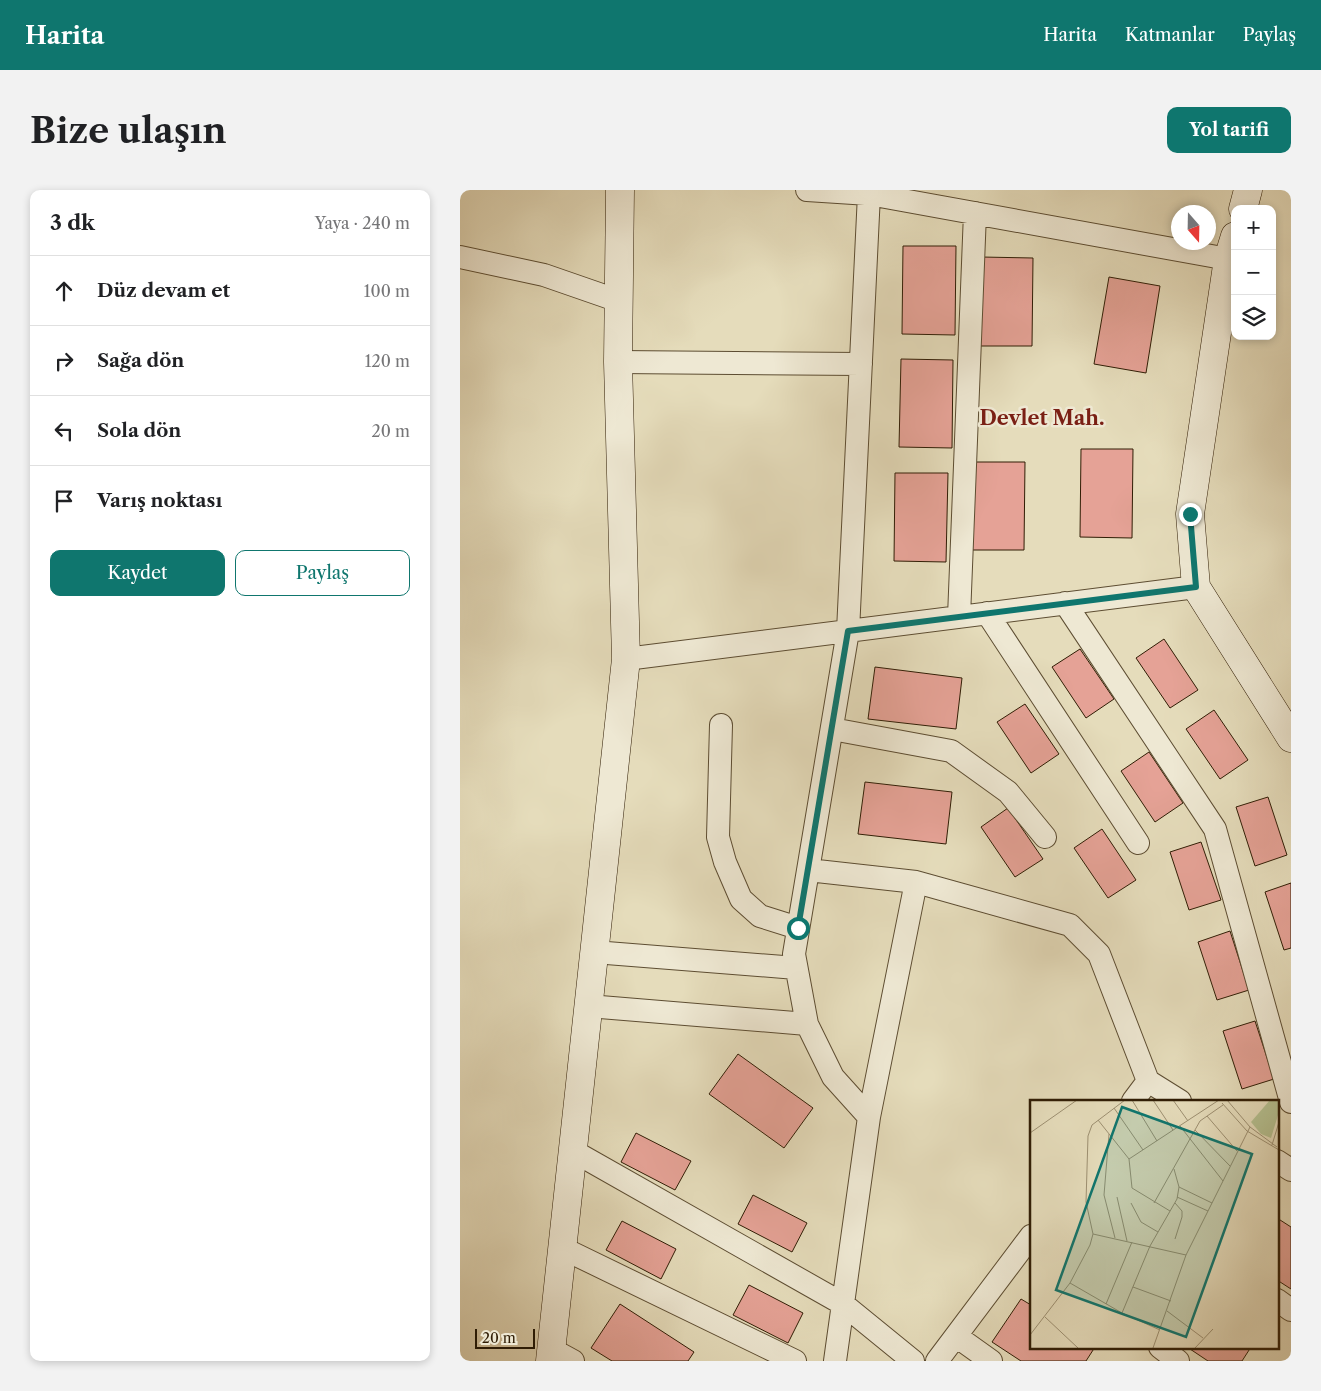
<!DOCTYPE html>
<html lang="tr">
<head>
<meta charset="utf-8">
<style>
	:root { --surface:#fff; --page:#f2f2f2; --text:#202124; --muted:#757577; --line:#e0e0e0; --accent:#0f766e }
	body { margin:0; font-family:"Libre Caslon Text",serif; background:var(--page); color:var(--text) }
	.controls { position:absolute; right:15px; top:15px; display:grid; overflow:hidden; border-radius:10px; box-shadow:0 2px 8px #0003 }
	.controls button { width:45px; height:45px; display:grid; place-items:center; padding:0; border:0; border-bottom:1px solid var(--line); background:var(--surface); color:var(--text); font:25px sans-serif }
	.compass { position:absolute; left:711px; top:15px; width:45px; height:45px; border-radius:50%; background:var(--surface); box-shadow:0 2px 8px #0003; rotate:160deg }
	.scale { position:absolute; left:15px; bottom:12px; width:60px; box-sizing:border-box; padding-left:5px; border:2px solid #301d05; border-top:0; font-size:14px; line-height:18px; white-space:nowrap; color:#301d05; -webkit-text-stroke:4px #eee8d3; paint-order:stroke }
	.stop { position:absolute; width:15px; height:15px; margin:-11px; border:4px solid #0f766e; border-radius:50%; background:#fff }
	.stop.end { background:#0f766e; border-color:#fff; box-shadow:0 1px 5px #0008 }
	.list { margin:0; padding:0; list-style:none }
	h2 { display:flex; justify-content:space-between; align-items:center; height:65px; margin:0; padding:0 20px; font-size:21px }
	h2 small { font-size:16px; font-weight:400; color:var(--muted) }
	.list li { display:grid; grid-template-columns:32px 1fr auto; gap:15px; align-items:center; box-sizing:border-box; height:70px; padding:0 20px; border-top:1px solid var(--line) }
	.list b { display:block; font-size:19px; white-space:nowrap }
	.list em { font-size:16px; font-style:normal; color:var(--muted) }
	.actions { display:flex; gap:10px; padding:15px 20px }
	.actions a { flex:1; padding:11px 0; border:1px solid var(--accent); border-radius:10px; text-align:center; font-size:18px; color:var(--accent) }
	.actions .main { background:var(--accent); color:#fff }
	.icon { flex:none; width:28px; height:28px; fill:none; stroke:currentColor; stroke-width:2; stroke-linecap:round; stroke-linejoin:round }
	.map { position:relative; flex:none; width:831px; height:1171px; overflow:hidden; border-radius:10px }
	header { display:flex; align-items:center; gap:30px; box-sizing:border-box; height:70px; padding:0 25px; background:var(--accent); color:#fff }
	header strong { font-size:24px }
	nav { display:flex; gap:28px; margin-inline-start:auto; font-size:18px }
	.intro { display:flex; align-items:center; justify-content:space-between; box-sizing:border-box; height:120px; padding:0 30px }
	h1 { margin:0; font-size:35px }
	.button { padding:12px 22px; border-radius:10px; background:var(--accent); color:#fff; font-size:18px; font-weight:700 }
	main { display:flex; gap:30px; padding:0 30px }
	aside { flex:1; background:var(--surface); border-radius:10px; box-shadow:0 2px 8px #0003 }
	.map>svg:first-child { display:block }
	.building { fill:#e5a296; stroke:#301d05 }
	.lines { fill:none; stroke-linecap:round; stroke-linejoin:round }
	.street-casing { stroke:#5d4d32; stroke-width:24 }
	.secondary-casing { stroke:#301d05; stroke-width:29 }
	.street { stroke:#eee8d3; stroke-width:22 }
	.secondary { stroke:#eee8d3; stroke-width:28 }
	.route { stroke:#0f766e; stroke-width:6 }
	.labels { text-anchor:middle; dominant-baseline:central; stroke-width:5; stroke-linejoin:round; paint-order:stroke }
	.district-label { font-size:20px; font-weight:bold; fill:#7a1f14; stroke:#eee8d3 }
	.inset-road { fill:none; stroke:#9d9072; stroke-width:1 }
	.view { fill:#0f766e; fill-opacity:0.15; stroke:#0f766e; stroke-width:2.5 }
	.inset-edge { fill:none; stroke:#301d05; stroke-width:2.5 }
</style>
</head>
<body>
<header>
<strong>Harita</strong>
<nav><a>Harita</a><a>Katmanlar</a><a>Paylaş</a></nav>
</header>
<div class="intro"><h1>Bize ulaşın</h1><a class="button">Yol tarifi</a></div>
<main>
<aside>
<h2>3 dk<small>Yaya · 240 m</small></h2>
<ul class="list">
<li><svg class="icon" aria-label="ahead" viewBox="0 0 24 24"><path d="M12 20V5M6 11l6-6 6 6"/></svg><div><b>Düz devam et</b></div><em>100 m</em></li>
<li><svg class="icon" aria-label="right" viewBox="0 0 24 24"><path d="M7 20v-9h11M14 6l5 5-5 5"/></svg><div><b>Sağa dön</b></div><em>120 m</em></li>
<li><svg class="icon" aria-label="left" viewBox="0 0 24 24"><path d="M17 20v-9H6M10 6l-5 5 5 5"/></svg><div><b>Sola dön</b></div><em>20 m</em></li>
<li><svg class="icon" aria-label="arrive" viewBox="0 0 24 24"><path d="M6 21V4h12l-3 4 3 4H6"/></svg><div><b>Varış noktası</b></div></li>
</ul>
<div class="actions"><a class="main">Kaydet</a><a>Paylaş</a></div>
</aside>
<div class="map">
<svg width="831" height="1171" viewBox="0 0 831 1171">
	<rect width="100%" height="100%" fill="#e5dcbb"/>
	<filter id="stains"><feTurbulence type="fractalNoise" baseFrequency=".004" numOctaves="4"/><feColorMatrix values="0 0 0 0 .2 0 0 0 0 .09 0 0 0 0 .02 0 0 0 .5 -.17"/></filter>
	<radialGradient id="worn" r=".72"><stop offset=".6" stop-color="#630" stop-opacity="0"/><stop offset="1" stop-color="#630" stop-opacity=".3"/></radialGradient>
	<path class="building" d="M 443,56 L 496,56 L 495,145 L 442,144 Z
		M 521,67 L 573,68 L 572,156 L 520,156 Z
		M 649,87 L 700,96 L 686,183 L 634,174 Z
		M 441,169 L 493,170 L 492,258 L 439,257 Z
		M 621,259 L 673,259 L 672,348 L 620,347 Z
		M 512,272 L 565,272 L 564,360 L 511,360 Z
		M 435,283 L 488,283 L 486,372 L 434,371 Z
		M 704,449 L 738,500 L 710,518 L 676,468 Z
		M 620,459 L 654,509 L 626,528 L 592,477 Z
		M 415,477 L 502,488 L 496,539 L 408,529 Z
		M 565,514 L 599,564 L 571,583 L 537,532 Z
		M 754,520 L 788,570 L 760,589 L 726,539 Z
		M 689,562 L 723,613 L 695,632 L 661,581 Z
		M 405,592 L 492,602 L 486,654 L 398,644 Z
		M 808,607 L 827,665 L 795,676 L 776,617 Z
		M 548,618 L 583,669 L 555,687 L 521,637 Z
		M 642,639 L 676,690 L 648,708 L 614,658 Z
		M 741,652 L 761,710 L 729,720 L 710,662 Z
		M 831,693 L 831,758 L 824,760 L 805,702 Z
		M 770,741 L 789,800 L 757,810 L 738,752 Z
		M 795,831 L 814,889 L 782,899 L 763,841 Z
		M 278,864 L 353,918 L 324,958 L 249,904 Z
		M 176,943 L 231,971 L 215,1000 L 161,972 Z
		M 293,1005 L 347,1033 L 332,1062 L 278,1034 Z
		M 817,1028 L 831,1037 L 831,1099 L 817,1090 Z
		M 162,1031 L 216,1059 L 201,1089 L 146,1060 Z
		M 289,1095 L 343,1123 L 328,1153 L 273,1125 Z
		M 561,1109 L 571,1115 L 571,1157 L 635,1157 L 626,1171 L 561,1171 L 532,1152 Z
		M 160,1114 L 234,1162 L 228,1171 L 152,1171 L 131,1158 Z
		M 727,1157 L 791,1157 L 782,1171 L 748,1171 Z"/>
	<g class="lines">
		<defs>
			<path id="street" d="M 347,0 L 409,4 L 768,69
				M 0,67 L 84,85 L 159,111
				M 158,172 L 401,174
				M 605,413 L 755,639 L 831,912
				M 527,423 L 678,653
				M 499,427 L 515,23
				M 166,469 L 736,397
				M 261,535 L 258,647 L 265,672 L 281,709 L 300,726 L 338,738
				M 372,539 L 491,561 L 548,602 L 585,647
				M 348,680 L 456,692 L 610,735 L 639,764 L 688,891 L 720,911
				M 134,762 L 336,778
				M 128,816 L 347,834
				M 673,911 L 688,891
				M 409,927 L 373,887 L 347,834 L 334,764 L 388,441 L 409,4
				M 113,961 L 383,1114 L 453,1171
				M 817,971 L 831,980
				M 102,1058 L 335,1171
				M 817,1110 L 831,1120
				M 496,1146 L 531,1171
				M 700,1157 L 718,1171
				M 91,1159 L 113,1171
				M 375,1171 L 409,927 L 456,692
				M 477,1171 L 571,1046"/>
			<path id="secondary" d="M 783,19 L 788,0
				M 775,46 L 768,69 L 730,324 L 736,397 L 831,548
				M 90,1171 L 166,469 L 158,172 L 160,0"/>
		</defs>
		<use href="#street" class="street-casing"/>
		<use href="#secondary" class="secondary-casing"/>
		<use href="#street" class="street"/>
		<use href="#secondary" class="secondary"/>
	</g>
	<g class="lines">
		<path class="route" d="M 338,738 L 388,441 L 736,397 L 730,324"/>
	</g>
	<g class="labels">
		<g class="district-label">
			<text x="582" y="228">Devlet Mah.</text>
		</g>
	</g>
	<g transform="translate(570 910)">
		<rect width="249" height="249" fill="#e5dcbb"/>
		<path d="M 240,0 L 249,0 L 249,12 L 241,38 L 231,34 L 221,22 Z" fill="#b5c090"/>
		<path class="inset-road" d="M 102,0 L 127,41M 123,0 L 143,30M 143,0 L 158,21M 197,0 L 220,27 L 247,47M 192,3 L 217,31 L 249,50M 84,8 L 113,50M 177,16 L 207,51M 68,20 L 99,59 L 102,88 L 140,111M 150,26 L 193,81M 165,30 L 200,66M 0,33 L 47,0M 79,34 L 74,95 L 85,138M 242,45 L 249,22M 99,59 L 189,0M 149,87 L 182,103M 87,97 L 97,141M 147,97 L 178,111M 101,103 L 111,122 L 128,132M 124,103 L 170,21 L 193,5M 145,103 L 152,111 L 152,117 L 145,139M 63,134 L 156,155M 40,183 L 92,213 L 130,230M 103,187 L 141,201M 76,204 L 102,142M 137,211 L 173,238M 92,213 L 120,146 L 147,99 L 149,87 L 144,69M 15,217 L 48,248M 0,235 L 40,183 L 60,145 L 63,134 L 56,102 L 58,36 L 62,25 L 95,0M 123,248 L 156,155 L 220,27M 165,248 L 183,229"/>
		<path class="view" d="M 92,7 L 222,54 L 156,237 L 26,190 Z"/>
		<rect width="249" height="249" class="inset-edge"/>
	</g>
	<rect width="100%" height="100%" filter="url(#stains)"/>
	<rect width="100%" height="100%" fill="url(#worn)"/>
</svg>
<div class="controls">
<button>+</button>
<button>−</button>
<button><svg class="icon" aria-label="layers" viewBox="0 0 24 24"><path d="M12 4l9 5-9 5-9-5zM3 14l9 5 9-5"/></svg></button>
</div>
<svg class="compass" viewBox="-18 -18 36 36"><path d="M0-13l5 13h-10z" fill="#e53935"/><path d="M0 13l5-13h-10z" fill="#757577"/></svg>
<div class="scale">20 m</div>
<div class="stop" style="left:338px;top:738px"></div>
<div class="stop end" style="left:730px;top:324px"></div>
</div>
</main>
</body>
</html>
